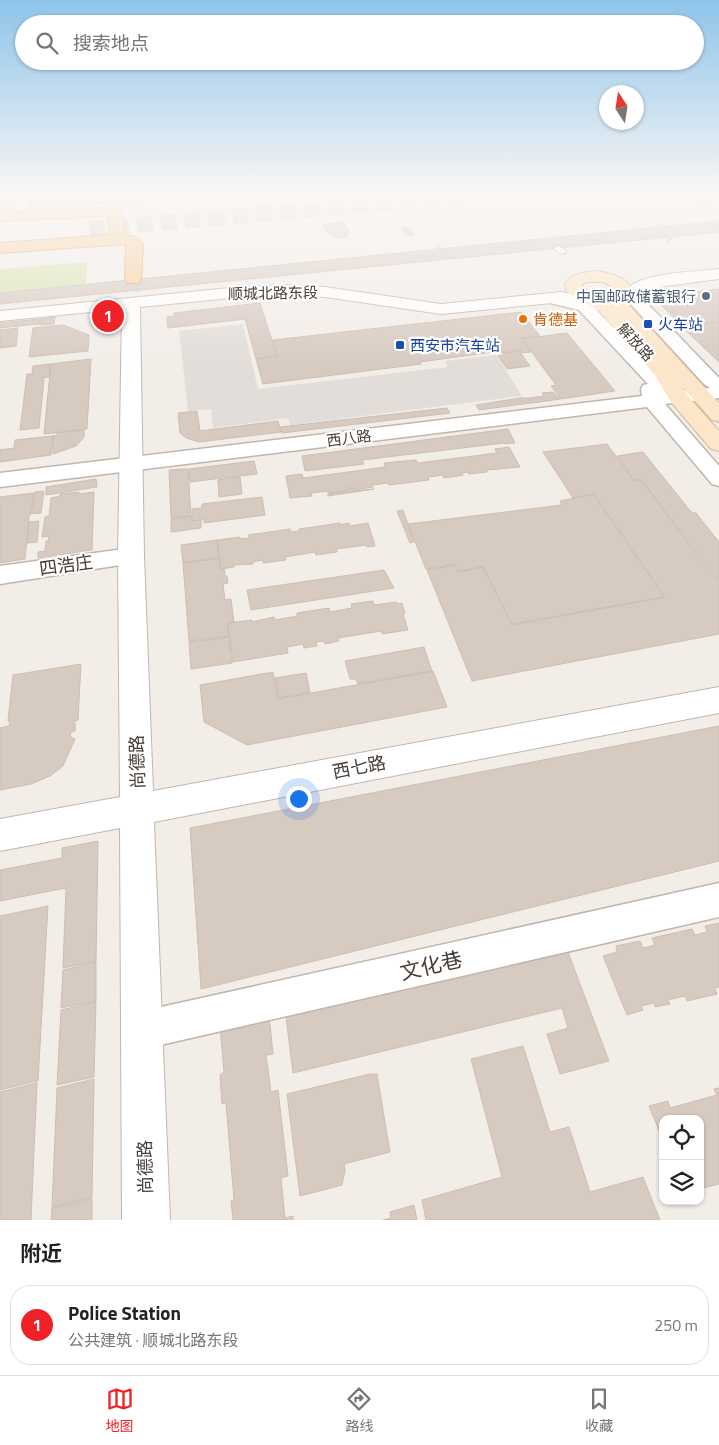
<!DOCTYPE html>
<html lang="zh">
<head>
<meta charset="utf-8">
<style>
	:root { --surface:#fff; --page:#f2f2f2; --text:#222; --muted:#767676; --line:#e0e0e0; --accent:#ef2228 }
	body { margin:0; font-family:"Titillium Web","Noto Sans SC",sans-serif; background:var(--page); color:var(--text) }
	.controls { position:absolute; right:15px; bottom:15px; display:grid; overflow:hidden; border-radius:10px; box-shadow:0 1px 4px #0004 }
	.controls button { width:45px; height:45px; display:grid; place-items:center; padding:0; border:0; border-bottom:1px solid var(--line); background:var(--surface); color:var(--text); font:25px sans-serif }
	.compass { position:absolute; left:599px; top:85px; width:45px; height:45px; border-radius:50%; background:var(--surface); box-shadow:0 1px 4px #0004; rotate:348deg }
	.you { position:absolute; left:298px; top:798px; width:18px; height:18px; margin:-12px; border:4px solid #fff; border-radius:50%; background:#1a73e8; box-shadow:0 0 0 8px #1a73e833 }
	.badge { display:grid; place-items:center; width:32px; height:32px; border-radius:50%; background:var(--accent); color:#fff; font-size:16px; font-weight:700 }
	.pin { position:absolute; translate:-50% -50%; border:2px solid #fff; box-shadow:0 1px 5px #0006 }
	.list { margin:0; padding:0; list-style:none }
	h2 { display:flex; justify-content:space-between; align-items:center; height:65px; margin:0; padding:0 20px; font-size:21px }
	h2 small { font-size:16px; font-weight:400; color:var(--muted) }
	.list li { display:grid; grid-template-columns:32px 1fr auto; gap:15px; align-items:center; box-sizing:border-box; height:80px; margin:0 10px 10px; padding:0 10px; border:1px solid var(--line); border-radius:20px }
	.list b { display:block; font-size:19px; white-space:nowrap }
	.list p { margin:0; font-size:16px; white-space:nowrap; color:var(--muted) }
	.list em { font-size:16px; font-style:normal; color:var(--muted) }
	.icon { flex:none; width:28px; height:28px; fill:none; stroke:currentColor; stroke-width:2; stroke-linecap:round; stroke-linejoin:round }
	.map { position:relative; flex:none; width:719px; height:1220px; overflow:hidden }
	.search { position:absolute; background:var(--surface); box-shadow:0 1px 4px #0004; left:15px; right:15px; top:15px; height:55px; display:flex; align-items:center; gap:12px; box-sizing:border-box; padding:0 18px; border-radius:28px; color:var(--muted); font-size:19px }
	.sheet { height:155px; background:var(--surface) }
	nav { display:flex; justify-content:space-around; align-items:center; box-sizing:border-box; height:70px; border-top:1px solid var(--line); background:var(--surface); font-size:14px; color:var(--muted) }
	nav a { display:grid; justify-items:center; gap:2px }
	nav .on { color:var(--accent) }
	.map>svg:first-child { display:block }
	.industrial { fill:#e2ddd9 }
	.green { fill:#d7e5b2 }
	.building { fill:#d7cac1; stroke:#cebeb1 }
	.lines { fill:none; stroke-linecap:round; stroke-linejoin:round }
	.pedestrian-tunnel { stroke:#d0cac5; stroke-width:11; stroke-dasharray:11 5.5; stroke-linecap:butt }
	.primary-tunnel { stroke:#d0cac5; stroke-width:16; stroke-dasharray:16 8; stroke-linecap:butt }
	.pedestrian-casing { stroke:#c1b6ae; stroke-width:2 }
	.minor-casing { stroke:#c1b6ae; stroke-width:3 }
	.tertiary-casing { stroke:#c1b6ae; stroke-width:2 }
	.secondary-casing { stroke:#d4bb9c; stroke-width:2 }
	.primary-casing { stroke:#dea76b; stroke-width:2 }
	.pedestrian { fill:#fff; fill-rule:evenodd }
	.minor { fill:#fff; fill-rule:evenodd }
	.tertiary { fill:#fff; fill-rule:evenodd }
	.secondary { fill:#fce6c9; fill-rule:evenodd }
	.primary { fill:#f9cd9a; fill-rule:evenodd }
	.service-dot { fill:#5c6f8a; stroke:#fff; stroke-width:2 }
	.food-dot { fill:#e8710a; stroke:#fff; stroke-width:2 }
	.transit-dot { fill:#1a4fb4; stroke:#fff; stroke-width:2 }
	.labels { text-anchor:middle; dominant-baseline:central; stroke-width:4.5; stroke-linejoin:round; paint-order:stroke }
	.far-street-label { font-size:15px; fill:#463d37; stroke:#fff }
	.far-service-label { font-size:15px; fill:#4e5e75; stroke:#fff; text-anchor:end }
	.far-food-label { font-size:15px; fill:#c56008; stroke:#fff; text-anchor:start }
	.far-transit-label { font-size:15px; fill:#164399; stroke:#fff; text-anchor:start }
	.street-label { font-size:18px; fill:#463d37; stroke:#fff }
	.near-street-label { font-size:21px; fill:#463d37; stroke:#fff }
</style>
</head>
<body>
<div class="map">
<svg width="719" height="1220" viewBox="0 0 719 1220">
	<rect width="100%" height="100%" fill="#f3ede8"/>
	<path class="industrial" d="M 243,324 L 258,389 L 448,367 L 445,361 L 496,355 L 522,396 L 290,425 L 288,418 L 213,428 L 211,409 L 188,411 L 179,331 Z"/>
	<path class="green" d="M 87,262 L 86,284 L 0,293 L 0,269 Z"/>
	<path class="building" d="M 0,196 L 18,196 L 17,202 L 0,203 Z
		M 69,196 L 116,196 L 116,202 L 29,210 L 30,200 Z
		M 116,196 L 184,196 L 184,199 L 117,204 Z
		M 687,196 L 708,196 L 713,202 L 701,203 Z
		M 15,207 L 13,211 L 0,212 L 0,208 Z
		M 719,221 L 719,232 L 0,304 L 0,293 Z
		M 343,222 L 349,232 L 346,233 L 347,237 L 334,238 L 332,234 L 328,234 L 323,224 Z
		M 409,227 L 415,235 L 407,236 L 401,228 Z
		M 719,289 L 719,322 L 682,326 L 659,303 L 659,299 L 664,296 Z
		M 260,303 L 277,356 L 256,359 L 245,319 L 168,328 L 167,317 L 174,316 L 174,313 Z
		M 521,312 L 540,336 L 522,338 L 531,352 L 521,353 L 520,350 L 502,353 L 500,351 L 420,362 L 421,364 L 263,384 L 256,359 L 278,356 L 273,340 Z
		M 55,317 L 54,324 L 40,325 L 41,319 Z
		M 40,319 L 39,324 L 0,328 L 0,323 Z
		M 719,322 L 719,362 L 682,327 Z
		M 63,325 L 89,335 L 88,351 L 29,357 L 33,328 Z
		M 18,328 L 16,346 L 0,348 L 0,330 Z
		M 567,333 L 615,391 L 561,399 L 551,386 L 556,385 L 522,339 Z
		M 519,351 L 530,366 L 507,369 L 498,356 L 504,355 L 503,353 Z
		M 91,359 L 87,429 L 44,434 L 51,364 Z
		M 50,364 L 49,377 L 41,378 L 44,379 L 39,428 L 20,430 L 27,374 L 32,374 L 33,366 Z
		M 553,392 L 560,399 L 532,403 L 529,398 L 544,396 L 542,393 Z
		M 520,398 L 528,398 L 531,403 L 479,410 L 476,405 Z
		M 447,408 L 450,413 L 282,433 L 280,427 Z
		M 197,411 L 200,431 L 278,421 L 281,432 L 199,442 L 186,438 L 180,433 L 178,413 Z
		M 508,429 L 515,443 L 505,444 L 504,443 L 362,460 L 364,464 L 305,471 L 302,456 Z
		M 84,430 L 84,437 L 76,446 L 53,454 L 53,436 L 57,435 L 57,433 Z
		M 53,436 L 51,455 L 0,462 L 0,450 L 14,448 L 15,440 Z
		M 607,444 L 634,481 L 641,480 L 719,584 L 719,634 L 472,681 L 427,570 L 455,565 L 458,572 L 483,567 L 512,625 L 665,597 L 594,494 L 573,498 L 543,452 Z
		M 509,447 L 520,467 L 487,470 L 487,472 L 469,474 L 468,472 L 462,473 L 463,475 L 444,478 L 443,475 L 428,477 L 429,480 L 389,485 L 388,483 L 372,485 L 373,487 L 354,490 L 353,488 L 346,488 L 347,491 L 328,493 L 327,491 L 311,493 L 312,496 L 290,498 L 286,476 L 302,474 L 303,478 L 385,467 L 384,463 L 416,460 L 418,463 L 497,453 L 495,449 Z
		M 643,452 L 692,513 L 696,513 L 719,542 L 719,582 L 641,479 L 634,480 L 617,456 Z
		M 254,461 L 257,474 L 190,482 L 189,469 Z
		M 182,469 L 188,469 L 191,516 L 171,518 L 169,470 Z
		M 240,477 L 242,494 L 219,497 L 218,480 Z
		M 96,479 L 97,487 L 46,495 L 46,487 Z
		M 353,488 L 353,491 L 374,489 L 328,496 L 328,494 L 348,491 L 348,489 Z
		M 44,491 L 41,513 L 30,514 L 35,492 Z
		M 79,492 L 79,494 L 94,492 L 92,550 L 38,558 L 38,552 L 45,551 L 46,541 L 48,541 L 49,536 L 42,537 L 45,517 L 49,516 L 51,498 L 60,496 L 60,494 Z
		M 34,493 L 32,508 L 30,508 L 25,559 L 0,563 L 0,497 Z
		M 593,494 L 664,597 L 512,624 L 483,567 L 459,571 L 456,564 L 426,569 L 408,524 L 562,505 L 560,501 Z
		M 262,497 L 265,515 L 204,523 L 204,519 L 192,521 L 192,509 L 202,508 L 202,504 Z
		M 403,510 L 414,542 L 410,543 L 397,511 Z
		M 191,516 L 192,521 L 201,520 L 201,528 L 171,532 L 171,519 Z
		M 39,521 L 37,542 L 27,543 L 29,522 Z
		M 340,523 L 340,525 L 349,523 L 350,526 L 368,523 L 375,546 L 367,547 L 366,545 L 336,549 L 337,552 L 316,555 L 315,552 L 285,557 L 286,560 L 263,563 L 263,560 L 252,562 L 253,564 L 234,565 L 234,567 L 221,569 L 217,540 L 240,537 L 240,539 L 249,538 L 248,535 L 290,529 L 291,532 L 299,531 L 299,529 Z
		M 217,540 L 219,558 L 183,563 L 181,545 Z
		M 219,558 L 220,570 L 224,569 L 225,576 L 227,576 L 228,583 L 223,584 L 225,600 L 231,599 L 234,622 L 227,623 L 229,636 L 189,641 L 183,563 Z
		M 384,570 L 394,588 L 251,610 L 247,590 Z
		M 373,601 L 374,605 L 396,602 L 397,604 L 402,603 L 405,613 L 403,614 L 408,630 L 382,634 L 381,631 L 338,638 L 339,641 L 325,644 L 324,641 L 316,642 L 317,646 L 304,648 L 303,644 L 287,647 L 288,653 L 233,662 L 228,623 L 252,620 L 252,622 L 274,617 L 275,620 L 297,616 L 297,613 L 329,608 L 330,612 L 352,608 L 351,604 Z
		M 229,637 L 232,663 L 191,669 L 189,642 Z
		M 424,647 L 432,671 L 358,684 L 356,679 L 350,679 L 345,661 Z
		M 81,664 L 78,720 L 75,721 L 75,731 L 71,732 L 70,737 L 75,739 L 63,766 L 50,776 L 31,784 L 0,790 L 0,728 L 9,726 L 10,721 L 8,721 L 13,675 Z
		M 433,671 L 447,707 L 247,745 L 204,722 L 200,685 L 273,672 L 278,699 Z
		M 306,673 L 310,692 L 279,698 L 275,678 Z
		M 719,726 L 719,861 L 201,989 L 190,828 Z
		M 98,841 L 96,961 L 63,968 L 66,888 L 0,901 L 0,870 L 62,858 L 62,848 Z
		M 48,906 L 38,1081 L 0,1090 L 0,916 Z
		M 719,923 L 719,987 L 715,988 L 717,994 L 687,1001 L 685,996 L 668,1000 L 670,1004 L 655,1007 L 654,1003 L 641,1006 L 643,1010 L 627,1015 L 603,956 L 617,952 L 616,946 L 640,941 L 643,948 L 655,945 L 652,938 L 692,929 L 695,935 L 707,932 L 705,926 Z
		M 568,952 L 609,1061 L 560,1074 L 547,1034 L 568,1028 L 562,1008 L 293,1073 L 286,1017 Z
		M 96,962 L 96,1001 L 61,1008 L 63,970 Z
		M 96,1002 L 94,1077 L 57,1085 L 61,1010 Z
		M 269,1015 L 273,1054 L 266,1055 L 271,1092 L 278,1090 L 288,1176 L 281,1178 L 285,1218 L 293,1216 L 293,1220 L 233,1220 L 231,1201 L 234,1200 L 226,1103 L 222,1104 L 220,1075 L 224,1072 L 220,1026 Z
		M 523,1046 L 550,1132 L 569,1127 L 590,1192 L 643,1177 L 660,1220 L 426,1220 L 422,1200 L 502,1177 L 471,1059 Z
		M 370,1074 L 377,1074 L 390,1152 L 344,1164 L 345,1171 L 342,1185 L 300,1196 L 287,1094 Z
		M 94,1079 L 92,1197 L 52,1207 L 57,1088 Z
		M 37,1083 L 31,1220 L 0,1220 L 0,1092 Z
		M 719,1088 L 719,1184 L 700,1189 L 700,1119 L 663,1119 L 663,1140 L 649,1106 L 668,1101 L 670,1108 L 717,1095 L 714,1089 Z
		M 92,1198 L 92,1220 L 51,1220 L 52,1208 Z
		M 414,1205 L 417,1220 L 383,1220 L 391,1218 L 390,1212 Z"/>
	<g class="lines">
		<path class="pedestrian-tunnel" d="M 656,227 L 671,240
			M 549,238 L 559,249
			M 435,249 L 444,263"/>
		<path class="primary-tunnel" d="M 89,229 L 467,196
			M 132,291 L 133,279"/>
		<defs>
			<path id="pedestrian" d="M 559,246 L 566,251 L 565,253 L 561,254 L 554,249 Z"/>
			<path id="minor" d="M 552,294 L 591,304 L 653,370 L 681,391 L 710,388 L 704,384 L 627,300 L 629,297 L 641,297 L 719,378 L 719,398 L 665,404 L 719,466 L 719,486 L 712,484 L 647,407 L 0,487 L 0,473 L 642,396 L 641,389 L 643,385 L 648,384 L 579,310 L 546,302 L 544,299 L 546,296 Z
				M 131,548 L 139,550 L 143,556 L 139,562 L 0,584 L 0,566 Z
				M 719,883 L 719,917 L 143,1049 L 130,1043 L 124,1030 L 130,1017 L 143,1011 Z"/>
			<path id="tertiary" d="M 719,269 L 719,279 L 652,288 L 643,292 L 644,300 L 641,304 L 635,305 L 629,304 L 626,300 L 625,291 C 638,272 697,272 719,269 Z
				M 286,285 L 325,287 L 441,304 L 562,292 L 610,302 L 613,306 L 610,310 L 604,311 L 562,302 L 441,314 L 325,297 L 286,295 L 240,297 L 140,307 L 144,556 L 153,791 L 719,687 L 719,713 L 154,822 L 170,1220 L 122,1220 L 120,828 L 0,851 L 0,819 L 120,797 L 118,556 L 122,309 L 0,321 L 0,311 L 240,287 Z"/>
			<path id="secondary" d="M 593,271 C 607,272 623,275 631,287 L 627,303 L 719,403 L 719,422 L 712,420 L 682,387 L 687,395 L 719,431 L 719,451 L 711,449 L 671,402 L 655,375 L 598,310 L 568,293 C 557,277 582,273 593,271 ZM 588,282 L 603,282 L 614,288 L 610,302 L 582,287 L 582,284 Z"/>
			<path id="primary" d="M 115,207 L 120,208 L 122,211 L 125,235 L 135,237 L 143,244 L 141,279 L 139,283 L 127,283 L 125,279 L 126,244 L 0,253 L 0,243 L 110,235 L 108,216 L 0,221 L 0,213 Z"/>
		</defs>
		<use href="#pedestrian" class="pedestrian-casing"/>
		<use href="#minor" class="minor-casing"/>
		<use href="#tertiary" class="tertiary-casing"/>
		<use href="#secondary" class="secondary-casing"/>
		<use href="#primary" class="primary-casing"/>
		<use href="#pedestrian" class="pedestrian"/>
		<use href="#minor" class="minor"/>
		<use href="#tertiary" class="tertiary"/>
		<use href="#secondary" class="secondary"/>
		<use href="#primary" class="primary"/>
	</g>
	<linearGradient id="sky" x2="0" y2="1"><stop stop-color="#8ec4ea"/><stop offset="0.53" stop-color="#faf7f5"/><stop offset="1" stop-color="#faf7f5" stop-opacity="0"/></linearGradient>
	<rect width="719" height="367" fill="url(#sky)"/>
	<circle class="service-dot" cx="706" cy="296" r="5"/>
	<circle class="food-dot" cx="523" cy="319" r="5"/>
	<g class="transit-dot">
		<rect x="643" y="319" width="10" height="10" rx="2.5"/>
		<rect x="395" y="340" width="10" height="10" rx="2.5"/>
	</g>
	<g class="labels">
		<g class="far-street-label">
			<text transform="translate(273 293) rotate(-1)">顺城北路东段</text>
			<text transform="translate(636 342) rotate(48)">解放路</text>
			<text transform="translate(349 438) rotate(-7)">西八路</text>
		</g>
		<g class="far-service-label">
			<text x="696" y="296">中国邮政储蓄银行</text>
		</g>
		<g class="far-food-label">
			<text x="533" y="319">肯德基</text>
		</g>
		<g class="far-transit-label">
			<text x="658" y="324">火车站</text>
			<text x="410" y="345">西安市汽车站</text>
		</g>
		<g class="street-label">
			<text transform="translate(66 565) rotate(-8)">四浩庄</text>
			<text transform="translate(137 762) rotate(-92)">尚德路</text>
			<text transform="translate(359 767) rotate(-11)">西七路</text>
			<text transform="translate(145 1167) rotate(-91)">尚德路</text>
		</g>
		<g class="near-street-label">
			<text transform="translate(431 965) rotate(-13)">文化巷</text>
		</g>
	</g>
</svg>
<div class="controls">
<button><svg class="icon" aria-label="locate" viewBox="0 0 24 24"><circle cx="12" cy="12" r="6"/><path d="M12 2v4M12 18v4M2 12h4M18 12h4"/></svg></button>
<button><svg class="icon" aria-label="layers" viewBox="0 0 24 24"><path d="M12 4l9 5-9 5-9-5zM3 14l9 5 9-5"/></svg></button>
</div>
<svg class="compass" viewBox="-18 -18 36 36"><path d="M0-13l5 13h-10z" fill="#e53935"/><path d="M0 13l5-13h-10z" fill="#767676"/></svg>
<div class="you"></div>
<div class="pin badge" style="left:108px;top:316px">1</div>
<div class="search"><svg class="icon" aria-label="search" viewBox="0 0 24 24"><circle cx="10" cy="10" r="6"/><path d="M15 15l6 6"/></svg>搜索地点</div>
</div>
<section class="sheet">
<h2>附近<small></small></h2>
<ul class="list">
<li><span class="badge">1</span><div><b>Police Station</b><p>公共建筑 · 顺城北路东段</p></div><em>250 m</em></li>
</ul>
</section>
<nav>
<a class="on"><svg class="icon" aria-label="map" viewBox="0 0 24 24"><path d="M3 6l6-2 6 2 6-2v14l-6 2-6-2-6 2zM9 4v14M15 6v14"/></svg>地图</a>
<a><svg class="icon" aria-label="directions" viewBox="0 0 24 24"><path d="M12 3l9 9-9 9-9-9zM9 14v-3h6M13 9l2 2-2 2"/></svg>路线</a>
<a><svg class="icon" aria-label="saved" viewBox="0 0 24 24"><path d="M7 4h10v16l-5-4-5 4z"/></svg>收藏</a>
</nav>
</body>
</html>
